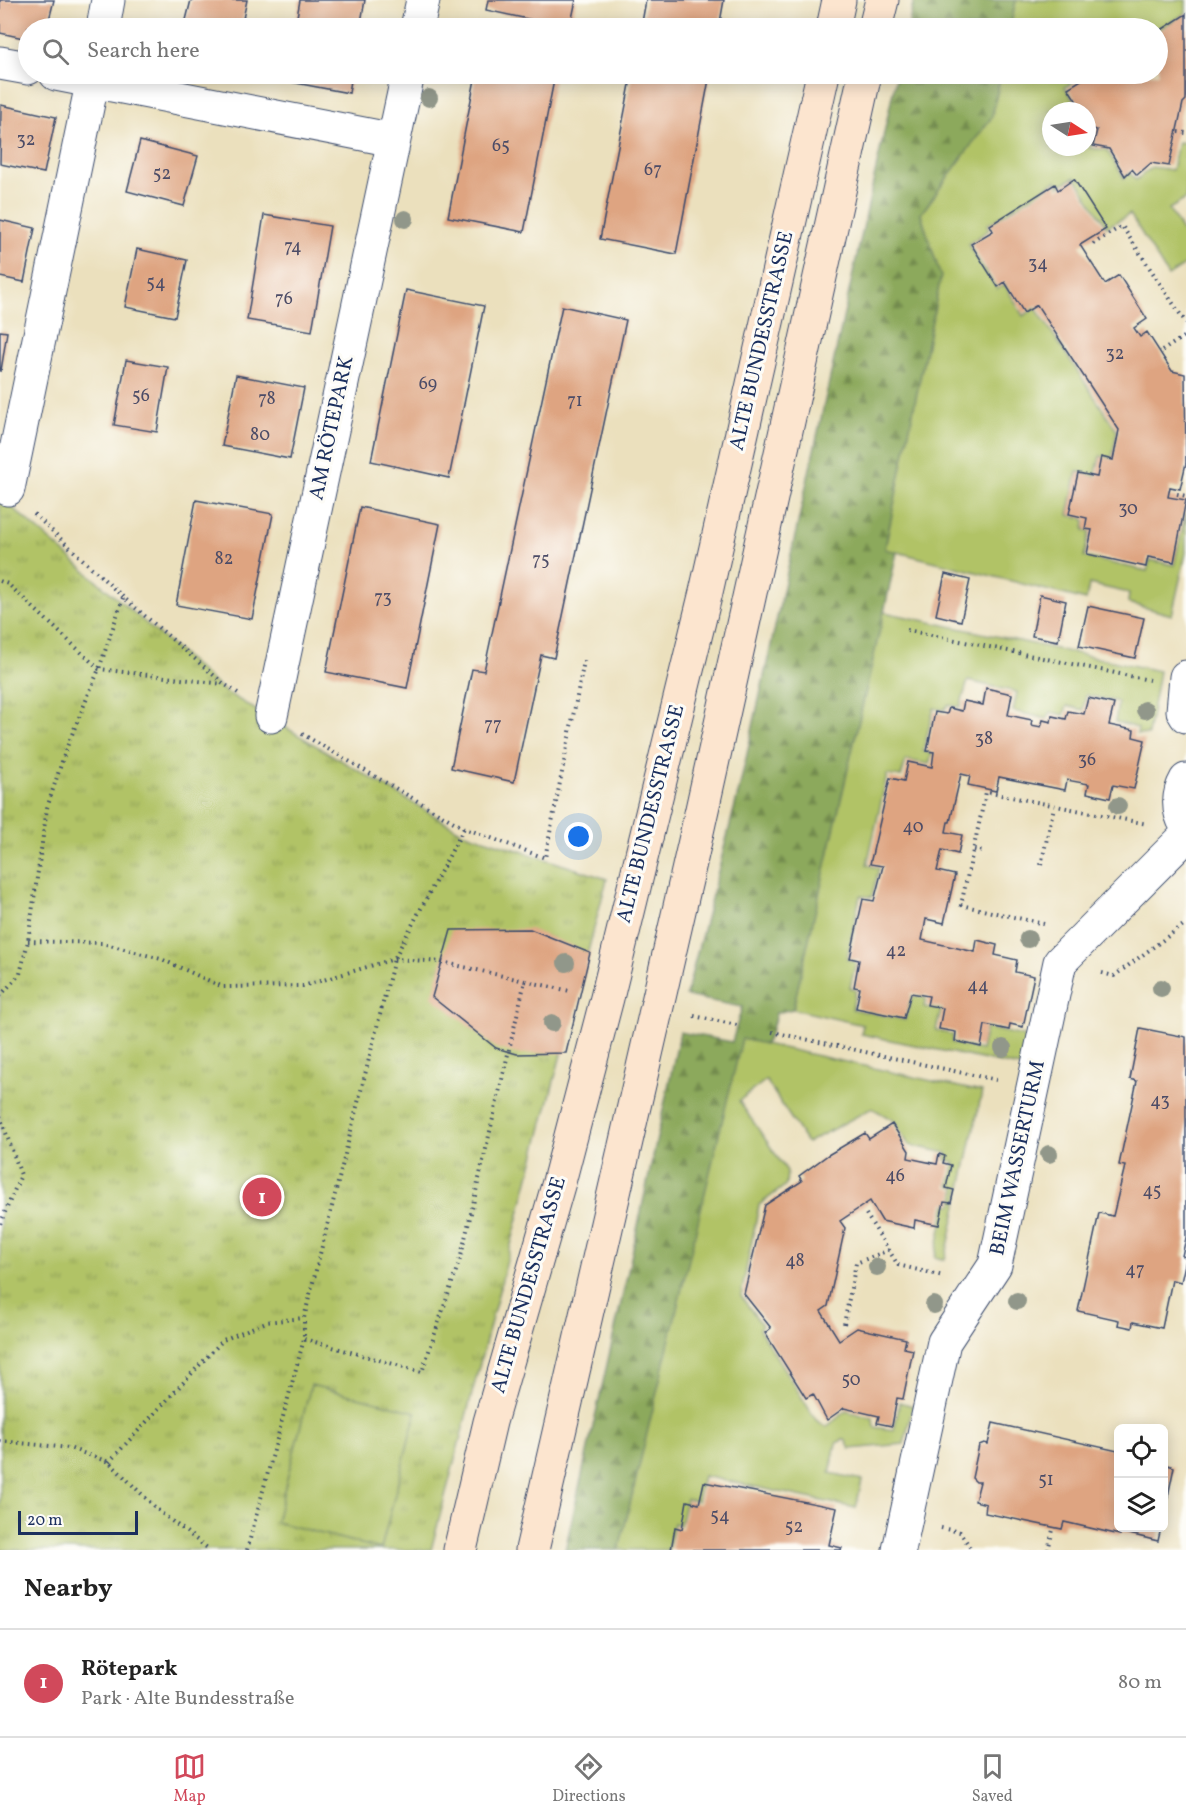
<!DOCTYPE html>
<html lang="en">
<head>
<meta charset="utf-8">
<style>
	:root { --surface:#fff; --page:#f6f6f6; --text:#222; --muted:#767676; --line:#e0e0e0; --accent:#d1495b }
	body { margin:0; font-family:Vollkorn,serif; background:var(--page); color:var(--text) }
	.controls { position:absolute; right:18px; bottom:18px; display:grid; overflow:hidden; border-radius:9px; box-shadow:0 3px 15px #0003 }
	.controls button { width:54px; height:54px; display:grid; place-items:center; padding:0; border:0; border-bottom:2px solid var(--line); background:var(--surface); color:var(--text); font:30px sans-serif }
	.compass { position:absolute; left:1042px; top:102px; width:54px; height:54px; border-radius:50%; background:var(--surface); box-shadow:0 3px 15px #0003; rotate:102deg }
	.scale { position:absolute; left:18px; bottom:15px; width:120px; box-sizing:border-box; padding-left:6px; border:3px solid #1b2f5e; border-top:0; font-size:16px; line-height:21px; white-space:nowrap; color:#1b2f5e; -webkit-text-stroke:4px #fdfcf7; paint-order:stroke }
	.you { position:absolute; left:579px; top:837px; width:21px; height:21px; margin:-15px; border:4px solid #fff; border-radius:50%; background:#1a73e8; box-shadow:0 0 0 9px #1a73e833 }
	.badge { display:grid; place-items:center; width:39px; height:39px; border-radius:50%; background:var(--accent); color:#fff; font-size:20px; font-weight:700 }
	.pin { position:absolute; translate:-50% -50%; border:3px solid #fff; box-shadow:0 2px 6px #0006 }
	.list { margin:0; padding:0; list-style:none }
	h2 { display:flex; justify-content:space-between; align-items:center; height:78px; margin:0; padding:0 24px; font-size:26px }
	h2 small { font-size:20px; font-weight:400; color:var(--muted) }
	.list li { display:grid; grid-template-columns:39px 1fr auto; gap:18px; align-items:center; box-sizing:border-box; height:108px; padding:0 24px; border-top:2px solid var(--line) }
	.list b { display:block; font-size:22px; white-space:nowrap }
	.list p { margin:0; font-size:20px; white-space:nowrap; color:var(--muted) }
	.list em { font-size:20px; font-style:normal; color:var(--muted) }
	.icon { flex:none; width:33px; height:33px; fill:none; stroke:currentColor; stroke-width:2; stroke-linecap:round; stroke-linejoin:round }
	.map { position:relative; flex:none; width:1186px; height:1550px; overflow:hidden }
	.search { position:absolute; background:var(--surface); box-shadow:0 3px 15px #0003; left:18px; right:18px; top:18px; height:66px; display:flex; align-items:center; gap:15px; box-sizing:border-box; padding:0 21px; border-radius:33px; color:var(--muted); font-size:22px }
	.sheet { height:186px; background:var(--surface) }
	nav { display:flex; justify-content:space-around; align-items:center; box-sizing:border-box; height:84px; border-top:2px solid var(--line); background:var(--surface); font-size:16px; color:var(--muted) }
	nav a { display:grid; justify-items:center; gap:3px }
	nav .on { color:var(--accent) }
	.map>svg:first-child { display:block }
	.grass { fill:url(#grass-tufts); stroke:#667962; stroke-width:1.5 }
	.forest { fill:url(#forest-firs); stroke:#546c5c; stroke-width:1.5 }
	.garden { fill:#b1c366; stroke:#667962; stroke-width:1.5 }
	.building { fill:#dea481 }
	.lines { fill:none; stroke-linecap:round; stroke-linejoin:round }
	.street-casing { stroke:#3a4a6c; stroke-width:35 }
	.secondary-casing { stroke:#3a4a6c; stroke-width:35 }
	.path { stroke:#3a4a6c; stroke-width:4; stroke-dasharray:1.5 4.5; stroke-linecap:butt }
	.street { stroke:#fff; stroke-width:33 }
	.secondary { stroke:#fce5cf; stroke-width:33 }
	.tree { fill:#91978a }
	.labels { text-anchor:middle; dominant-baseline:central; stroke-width:6; stroke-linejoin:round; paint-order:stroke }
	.number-label { font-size:18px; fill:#4c4c67 }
	.street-label { font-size:21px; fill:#1b2f5e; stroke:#fdfcf7 }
</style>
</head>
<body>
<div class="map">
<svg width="1186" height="1550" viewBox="0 0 1186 1550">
	<defs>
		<pattern id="grass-tufts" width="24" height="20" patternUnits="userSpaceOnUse" patternTransform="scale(1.5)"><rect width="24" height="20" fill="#b1c366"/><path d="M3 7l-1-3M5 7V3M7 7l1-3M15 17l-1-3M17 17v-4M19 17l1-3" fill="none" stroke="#8f9f57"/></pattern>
		<pattern id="forest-firs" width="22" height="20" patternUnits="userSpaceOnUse" patternTransform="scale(1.5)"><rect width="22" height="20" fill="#8ca95b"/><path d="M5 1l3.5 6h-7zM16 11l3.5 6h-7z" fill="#728a4e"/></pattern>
	</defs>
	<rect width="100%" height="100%" fill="#fdfcf7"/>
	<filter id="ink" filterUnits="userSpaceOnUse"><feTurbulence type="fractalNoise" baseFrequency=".0167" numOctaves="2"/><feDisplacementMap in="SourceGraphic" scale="12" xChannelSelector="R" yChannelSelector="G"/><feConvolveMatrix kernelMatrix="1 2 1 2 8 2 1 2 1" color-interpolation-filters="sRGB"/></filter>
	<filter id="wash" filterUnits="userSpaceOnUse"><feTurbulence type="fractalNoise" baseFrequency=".008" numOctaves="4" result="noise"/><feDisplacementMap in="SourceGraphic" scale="24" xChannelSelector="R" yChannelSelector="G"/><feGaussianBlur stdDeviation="1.35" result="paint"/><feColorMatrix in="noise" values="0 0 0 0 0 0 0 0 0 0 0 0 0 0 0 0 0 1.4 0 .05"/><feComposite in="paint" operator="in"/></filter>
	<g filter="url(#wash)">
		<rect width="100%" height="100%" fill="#ebe0bd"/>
		<path class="grass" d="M 0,497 L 224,691 L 462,832 L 607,879 L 431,1550 L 0,1550 Z"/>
		<path class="forest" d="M 914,0 L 1018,0 L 1016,1 L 1010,28 L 908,28 Z
			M 897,74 L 1001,74 L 992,117 L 921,214 L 941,277 L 885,548 L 897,552 L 884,612 L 793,1009 L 776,1013 C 769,1047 766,1044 737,1061 L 619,1550 L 565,1550 L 627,1276 L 680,1032 L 732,1042 L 742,1007 L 686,996 L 739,790 Z"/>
		<path class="garden" d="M 1018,0 L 1186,0 L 1186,13 L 1158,30 L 1158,28 L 1010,28 L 1016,1 Z
			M 1001,74 L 1087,74 L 1065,87 L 1080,111 L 1051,111 L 1051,147 L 1087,147 L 1087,130 L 1094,132 L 1090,148 L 1107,150 L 1124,178 L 1130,173 L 1136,180 L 1152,167 L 1172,170 L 1178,142 L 1186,143 L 1186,199 L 1169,209 L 1186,238 L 1186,264 L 1168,276 L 1130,214 L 1107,227 L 1075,177 L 1059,186 L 1056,181 L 987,225 L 989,230 L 968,244 L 997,289 L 1005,285 L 1023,316 L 1036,308 L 1117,431 L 1112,458 L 1100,456 L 1095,477 L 1077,471 L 1068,515 L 1085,519 L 1084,530 L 1090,531 L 1084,557 L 1147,571 L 1150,560 L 1174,565 L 1186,513 L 1186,553 L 1172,615 L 1128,603 L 1129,593 L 1089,584 L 1086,600 L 885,549 L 941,277 L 921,214 L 992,117 Z
			M 884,612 L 1159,671 L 1148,735 L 1137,734 L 1138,728 L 1115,722 L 1118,702 L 1086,695 L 1083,710 L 1067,706 L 1064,715 L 1051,712 L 1047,719 L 1013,711 L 1017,692 L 968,681 L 960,707 L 948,705 L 944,710 L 934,708 L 923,751 L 932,754 L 929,764 L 906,760 L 901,777 L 887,775 L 867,865 L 879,868 L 872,897 L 860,896 L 847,959 L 856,962 L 850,988 L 856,990 L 852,1009 L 905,1020 L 912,996 L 926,998 L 924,1007 L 941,1010 L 936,1030 L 953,1035 L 952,1043 L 981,1050 L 986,1028 L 1027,1037 L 1020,1067 L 861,1034 L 863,1025 L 793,1009 Z
			M 742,1039 L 982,1092 L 945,1260 L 935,1257 L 946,1204 L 953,1205 L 956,1188 L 949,1186 L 955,1162 L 946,1160 L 947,1153 L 909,1145 L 893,1120 L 872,1108 L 807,1143 L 766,1080 L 739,1101 L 787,1171 L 786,1185 L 759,1205 L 741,1296 L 762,1325 L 759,1329 L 816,1420 L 826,1427 L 846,1411 L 873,1418 L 874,1427 L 894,1430 L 900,1402 L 913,1406 L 904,1444 L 850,1449 L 845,1439 L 836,1443 L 830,1473 L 862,1480 L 856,1508 L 703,1476 L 697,1501 L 686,1499 L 680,1525 L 674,1523 L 668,1550 L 619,1550 Z
			M 311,1385 L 416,1412 L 381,1549 L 276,1522 Z"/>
		<g id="blocks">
			<path class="building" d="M 0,0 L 54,0 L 47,28 L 28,28 L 28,39 L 0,33 Z
				M 191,0 L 247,0 L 241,28 L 184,28 Z
				M 300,0 L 365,0 L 360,28 L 295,28 Z
				M 488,0 L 576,0 L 570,28 L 486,10 Z
				M 646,0 L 724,0 L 719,28 L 641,28 Z
				M 1186,14 L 1186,100 L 1183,103 L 1169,166 L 1151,163 L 1137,175 L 1132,169 L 1125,176 L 1109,149 L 1093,146 L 1097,130 L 1087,128 L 1087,111 L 1083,111 L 1068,88 L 1091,74 L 1158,74 L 1158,32 Z
				M 287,74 L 352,74 L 349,93 L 285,81 Z
				M 476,74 L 555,75 L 524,232 L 448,217 Z
				M 632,74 L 710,74 L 676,254 L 600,239 Z
				M 1,105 L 56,117 L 44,173 L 0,164 Z
				M 140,141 L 198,156 L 184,206 L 127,191 Z
				M 1074,179 L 1106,229 L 1080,245 L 1105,284 L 1119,275 L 1147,319 L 1134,328 L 1140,337 L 1147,332 L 1172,371 L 1185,374 L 1186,463 L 1180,489 L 1170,487 L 1168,497 L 1186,500 L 1174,562 L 1148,557 L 1146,567 L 1087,554 L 1092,530 L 1085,529 L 1087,518 L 1069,514 L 1078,473 L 1097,477 L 1101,457 L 1113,460 L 1119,430 L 1037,305 L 1024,313 L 1005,282 L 998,287 L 971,244 L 993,231 L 990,225 L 1055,184 L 1058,190 Z
				M 264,215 L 330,226 L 312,331 L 247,320 Z
				M 0,220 L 35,228 L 24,282 L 0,277 Z
				M 137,249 L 187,260 L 175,317 L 125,307 Z
				M 406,290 L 484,306 L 449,478 L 371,461 Z
				M 562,306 L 626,320 L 554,658 L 541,655 L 514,782 L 451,768 L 472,669 L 484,671 Z
				M 0,331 L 7,332 L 1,371 L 0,371 Z
				M 126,360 L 168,367 L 157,432 L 114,425 Z
				M 236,375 L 304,388 L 290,459 L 222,446 Z
				M 196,500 L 273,514 L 252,619 L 176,605 Z
				M 360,507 L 440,524 L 407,688 L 326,672 Z
				M 945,574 L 970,580 L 961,621 L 936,615 Z
				M 1040,595 L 1066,601 L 1058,641 L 1032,636 Z
				M 1088,606 L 1144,618 L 1135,658 L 1079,646 Z
				M 986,688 L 1012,694 L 1008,715 L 1032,720 L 1031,725 L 1041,727 L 1043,720 L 1051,722 L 1052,716 L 1066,719 L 1068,711 L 1084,714 L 1088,698 L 1114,704 L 1109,725 L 1134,730 L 1133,737 L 1145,740 L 1134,789 L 1113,785 L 1110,798 L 1087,793 L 1089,784 L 1067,780 L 1065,790 L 999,777 L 996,791 L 968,785 L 970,776 L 961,774 L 950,822 L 948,822 L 946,832 L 962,835 L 958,854 L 942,850 L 937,871 L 955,875 L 944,923 L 926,919 L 922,940 L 975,952 L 977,940 L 997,945 L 995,955 L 1017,960 L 1015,972 L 1034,976 L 1023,1027 L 1010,1024 L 1009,1030 L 985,1025 L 981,1047 L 955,1041 L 956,1032 L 939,1029 L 943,1008 L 927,1005 L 929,996 L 911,993 L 904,1018 L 856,1008 L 860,988 L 854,987 L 859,960 L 850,958 L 863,899 L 874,901 L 883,866 L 870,864 L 890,778 L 904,781 L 908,762 L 932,767 L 934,752 L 927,751 L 935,712 L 947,714 L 949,708 L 962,711 L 964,701 L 983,705 Z
				M 530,929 L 590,953 L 566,1053 L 517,1054 L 496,1048 L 432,997 L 451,930 Z
				M 1140,1028 L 1186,1037 L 1186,1238 L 1182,1256 L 1186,1257 L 1186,1260 L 1181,1282 L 1172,1280 L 1162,1328 L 1133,1322 L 1132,1328 L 1118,1325 L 1119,1320 L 1078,1311 L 1099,1213 L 1113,1216 L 1125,1166 L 1119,1165 L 1137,1081 L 1130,1079 Z
				M 892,1124 L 909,1151 L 908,1158 L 937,1164 L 939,1154 L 945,1156 L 943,1163 L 951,1165 L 946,1188 L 954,1190 L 951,1203 L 944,1202 L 939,1225 L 915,1220 L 914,1228 L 882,1221 L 870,1201 L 840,1221 L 845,1228 L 828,1306 L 821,1311 L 839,1340 L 857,1328 L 906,1339 L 904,1348 L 913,1350 L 903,1399 L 897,1398 L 892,1426 L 877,1423 L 879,1416 L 844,1408 L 827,1420 L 813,1394 L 806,1398 L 765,1333 L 771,1328 L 744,1294 L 765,1205 L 802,1181 L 799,1176 L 828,1155 L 865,1133 L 869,1139 Z
				M 993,1423 L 1118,1451 L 1118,1528 L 1161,1528 L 1158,1541 L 1121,1532 L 1120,1535 L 1064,1522 L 1062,1529 L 985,1513 L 986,1504 L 975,1501 L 980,1482 L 976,1482 L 972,1478 L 979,1445 L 984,1443 L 988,1444 Z
				M 1164,1464 L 1174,1467 L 1165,1511 L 1164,1511 Z
				M 704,1482 L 837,1508 L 829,1545 L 842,1548 L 841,1550 L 671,1550 L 675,1527 L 682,1529 L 687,1501 L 699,1504 Z"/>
		</g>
	</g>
	<g filter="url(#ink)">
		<use href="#blocks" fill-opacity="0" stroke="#3a4a6c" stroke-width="1.5"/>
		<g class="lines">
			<defs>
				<path id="street" d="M 103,28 L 108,0
					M 417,28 L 423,0
					M 0,63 L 28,68
					M 56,74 L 394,140
					M 8,489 L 94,74
					M 1186,677 L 1183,711 L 1186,716
					M 271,716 L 408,74
					M 1186,780 C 1178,794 1177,810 1186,825
					M 899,1550 L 944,1342 L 995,1265 L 1060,962 L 1186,836"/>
				<path id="secondary" d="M 833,28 L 839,0
					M 875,28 L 882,0
					M 460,1550 L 490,1422 L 559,1182 L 607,998 L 706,592 L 823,74
					M 532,1550 L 695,841 L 865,74"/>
			</defs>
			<use href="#street" class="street-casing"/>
			<use href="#secondary" class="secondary-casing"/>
			<path class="path" d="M 1178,132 L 1186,133
				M 1093,244 L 1122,226 L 1186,323
				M 1162,351 L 1186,335
				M 1177,494 L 1186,496
				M 34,514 L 123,597 L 224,684 L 238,693
				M 0,581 L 8,584 L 99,669 L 223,684
				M 907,630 L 1149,680
				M 302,734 L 464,828 L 545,858 L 585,656
				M 974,850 L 984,852
				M 1041,865 L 1054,807
				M 1044,924 L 961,905 L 986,792 L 1147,824
				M 28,941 L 102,943 L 161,959 L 223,987 L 303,986 L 394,959 L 442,962 L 525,981
				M 1102,973 L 1114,976 L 1186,923
				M 0,996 L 20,974 L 28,941 L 47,808 L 66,749 L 99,669 L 123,598
				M 694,1016 L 737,1025
				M 772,1032 L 996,1080
				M 0,1116 L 21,1175 L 0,1224
				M 866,1214 L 898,1265 L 943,1276
				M 844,1324 L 856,1263 L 889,1250
				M 304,1339 L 422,1372 L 461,1256 L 525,981 L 570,991
				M 0,1441 L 69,1448 L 109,1462 L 160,1512 L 210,1550
				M 109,1462 L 223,1340 L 266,1322 L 304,1318
				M 941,1528 L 960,1532 L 972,1550
				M 247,1550 L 304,1339 L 304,1318 L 394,959 L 464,828
				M 1048,1550 L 1053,1530"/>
			<use href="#street" class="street"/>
			<use href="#secondary" class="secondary"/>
		</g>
		<g class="tree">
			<circle cx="429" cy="98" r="9"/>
			<circle cx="405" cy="219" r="9"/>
			<circle cx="1145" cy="710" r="9"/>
			<circle cx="1118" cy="806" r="9"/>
			<circle cx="1028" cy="939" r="9"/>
			<circle cx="566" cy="963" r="9"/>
			<circle cx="1161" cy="988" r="9"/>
			<circle cx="552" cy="1023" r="9"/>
			<circle cx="1003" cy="1048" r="9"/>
			<circle cx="1049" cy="1154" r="9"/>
			<circle cx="877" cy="1267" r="9"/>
			<circle cx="1017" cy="1301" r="9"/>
			<circle cx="934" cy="1305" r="9"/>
		</g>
	</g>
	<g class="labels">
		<g class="number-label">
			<text x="26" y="140">32</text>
			<text x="501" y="146">65</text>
			<text x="653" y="170">67</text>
			<text x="162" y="174">52</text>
			<text x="293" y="247">74</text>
			<text x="1038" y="264">34</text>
			<text x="156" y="283">54</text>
			<text x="284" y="299">76</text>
			<text x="1115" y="354">32</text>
			<text x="428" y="384">69</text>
			<text x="141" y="396">56</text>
			<text x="267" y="399">78</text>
			<text x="575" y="401">71</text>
			<text x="260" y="435">80</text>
			<text x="1128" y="509">30</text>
			<text x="224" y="559">82</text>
			<text x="541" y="560">75</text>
			<text x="383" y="598">73</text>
			<text x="493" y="725">77</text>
			<text x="984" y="739">38</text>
			<text x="1087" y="760">36</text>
			<text x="913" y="827">40</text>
			<text x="896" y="951">42</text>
			<text x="978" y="986">44</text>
			<text x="1160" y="1101">43</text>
			<text x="895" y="1176">46</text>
			<text x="1152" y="1191">45</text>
			<text x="795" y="1261">48</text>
			<text x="1135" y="1270">47</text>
			<text x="851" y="1380">50</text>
			<text x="1046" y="1480">51</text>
			<text x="720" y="1516">54</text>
			<text x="794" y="1527">52</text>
		</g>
		<g class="street-label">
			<text transform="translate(762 341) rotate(-77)">ALTE BUNDESSTRASSE</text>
			<text transform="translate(332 428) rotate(-78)">AM RÖTEPARK</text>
			<text transform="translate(651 814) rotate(-76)">ALTE BUNDESSTRASSE</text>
			<text transform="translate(1018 1158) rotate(-78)">BEIM WASSERTURM</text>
			<text transform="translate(529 1285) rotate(-74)">ALTE BUNDESSTRASSE</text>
		</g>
	</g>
</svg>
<div class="controls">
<button><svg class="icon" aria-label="locate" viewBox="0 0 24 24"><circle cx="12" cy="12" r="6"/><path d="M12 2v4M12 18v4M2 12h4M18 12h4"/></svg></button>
<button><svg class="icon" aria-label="layers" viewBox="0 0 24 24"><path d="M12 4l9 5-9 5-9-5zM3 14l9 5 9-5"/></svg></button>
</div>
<svg class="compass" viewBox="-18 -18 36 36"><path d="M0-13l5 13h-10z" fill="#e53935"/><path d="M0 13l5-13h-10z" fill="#767676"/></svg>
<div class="scale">20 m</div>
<div class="you"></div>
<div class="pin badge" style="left:262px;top:1197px">1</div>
<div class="search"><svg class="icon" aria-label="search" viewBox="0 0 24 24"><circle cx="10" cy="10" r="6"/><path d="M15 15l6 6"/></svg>Search here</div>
</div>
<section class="sheet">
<h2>Nearby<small></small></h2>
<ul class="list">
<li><span class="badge">1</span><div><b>Rötepark</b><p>Park · Alte Bundesstraße</p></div><em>80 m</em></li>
</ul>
</section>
<nav>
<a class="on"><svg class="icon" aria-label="map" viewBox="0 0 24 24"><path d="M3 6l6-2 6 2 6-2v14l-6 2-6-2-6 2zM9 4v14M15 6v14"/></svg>Map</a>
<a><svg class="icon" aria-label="directions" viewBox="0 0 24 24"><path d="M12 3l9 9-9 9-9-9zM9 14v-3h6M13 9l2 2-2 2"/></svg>Directions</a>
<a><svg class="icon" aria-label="saved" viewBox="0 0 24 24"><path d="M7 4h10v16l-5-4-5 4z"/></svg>Saved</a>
</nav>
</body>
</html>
